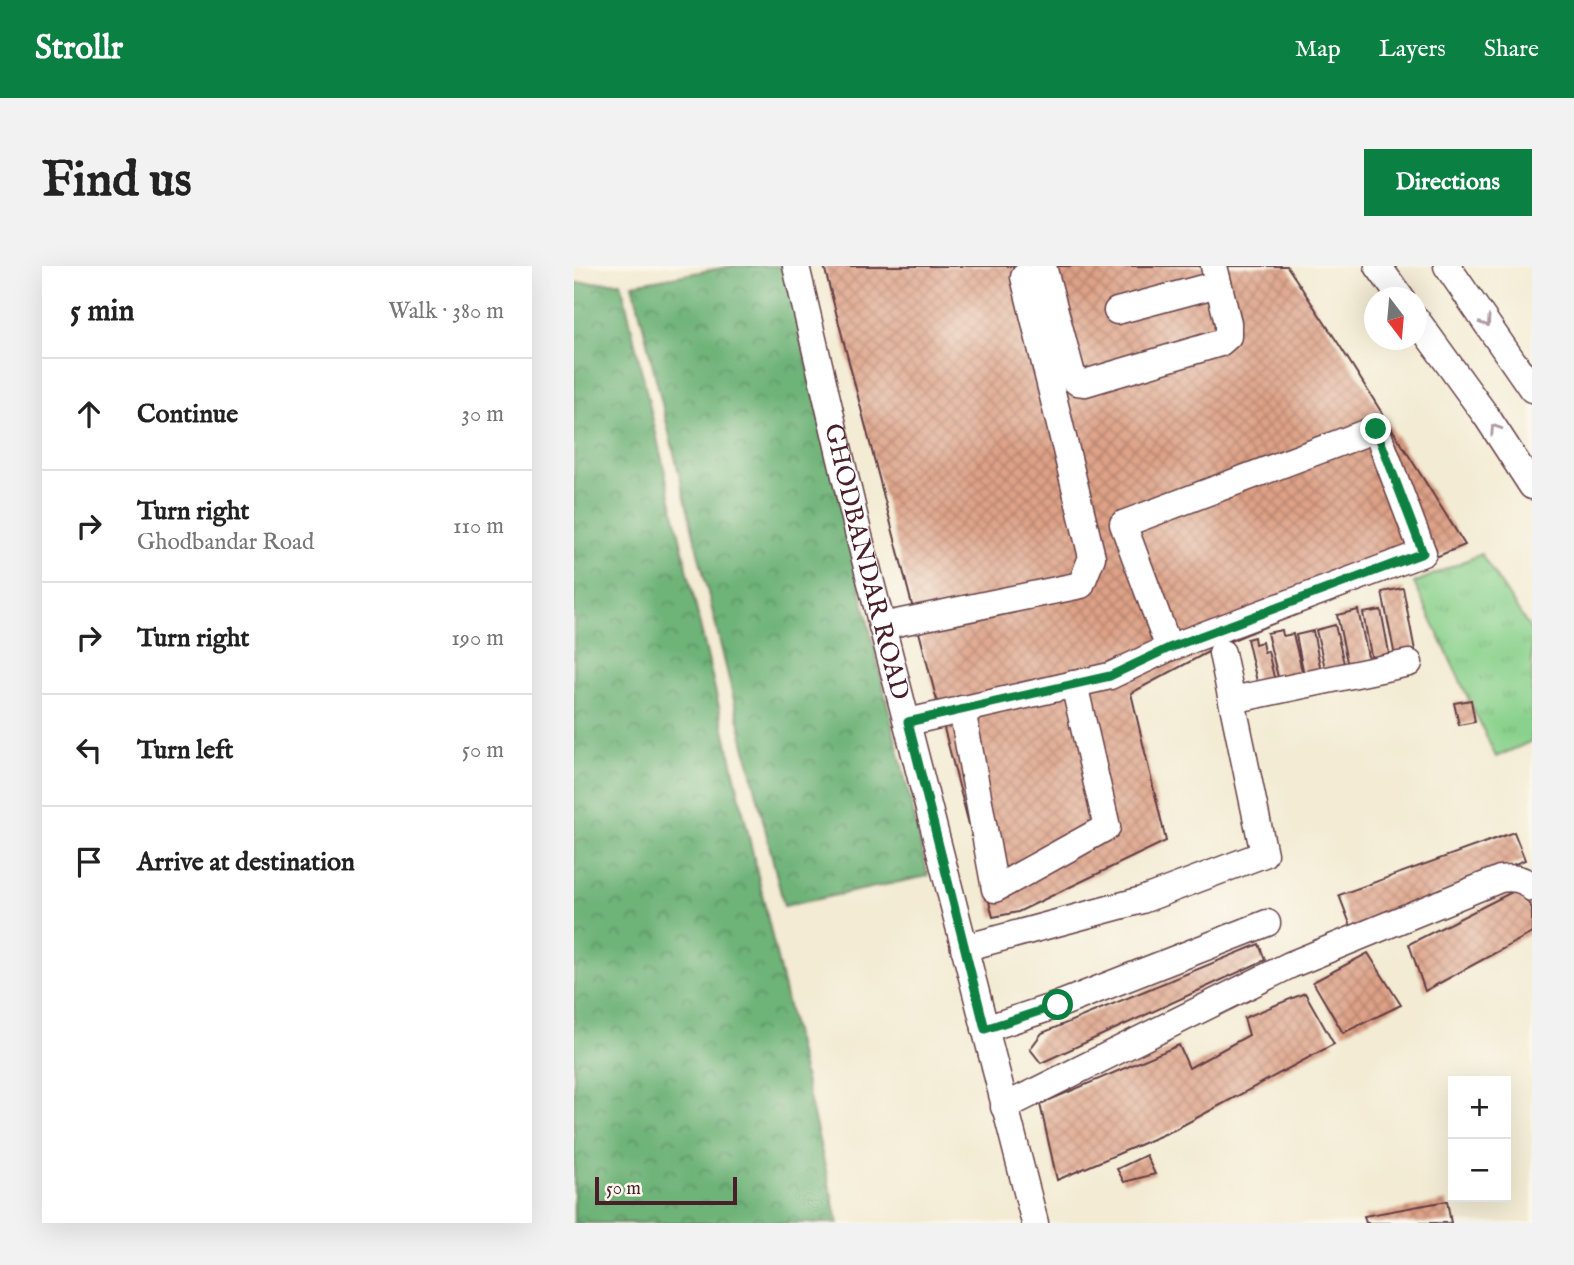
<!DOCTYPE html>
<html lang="en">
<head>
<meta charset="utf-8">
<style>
	:root { --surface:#fff; --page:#f2f2f2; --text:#222; --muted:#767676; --line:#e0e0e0; --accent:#0b8043 }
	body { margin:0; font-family:"IM FELL English",serif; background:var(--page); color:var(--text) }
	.controls { position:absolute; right:21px; bottom:21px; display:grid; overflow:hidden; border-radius:0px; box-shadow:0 7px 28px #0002 }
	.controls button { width:63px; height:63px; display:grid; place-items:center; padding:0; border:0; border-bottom:2px solid var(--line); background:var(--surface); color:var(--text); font:35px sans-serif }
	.compass { position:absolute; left:790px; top:21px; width:63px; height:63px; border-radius:50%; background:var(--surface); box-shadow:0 7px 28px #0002; rotate:164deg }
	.scale { position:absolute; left:21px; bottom:18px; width:142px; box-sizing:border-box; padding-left:7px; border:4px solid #4a1f2b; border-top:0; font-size:19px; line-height:24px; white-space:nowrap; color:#4a1f2b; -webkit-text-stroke:5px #fbf7ec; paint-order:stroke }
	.stop { position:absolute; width:21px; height:21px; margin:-16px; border:5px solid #0b8043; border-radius:50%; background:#fff }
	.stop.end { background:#0b8043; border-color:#fff; box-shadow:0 2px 7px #0008 }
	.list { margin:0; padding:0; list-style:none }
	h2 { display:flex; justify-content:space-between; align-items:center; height:91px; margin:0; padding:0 28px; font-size:30px }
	h2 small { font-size:23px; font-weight:400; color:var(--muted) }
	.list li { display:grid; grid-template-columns:46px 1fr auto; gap:21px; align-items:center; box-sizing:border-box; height:112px; padding:0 28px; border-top:2px solid var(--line) }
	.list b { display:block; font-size:26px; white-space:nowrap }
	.list p { margin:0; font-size:23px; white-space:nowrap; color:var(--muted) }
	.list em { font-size:23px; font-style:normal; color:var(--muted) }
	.icon { flex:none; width:38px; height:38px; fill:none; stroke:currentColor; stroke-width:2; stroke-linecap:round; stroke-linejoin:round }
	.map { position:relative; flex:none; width:958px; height:957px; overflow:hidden; border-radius:0px }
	header { display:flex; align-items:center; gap:42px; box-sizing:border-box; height:98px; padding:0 35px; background:var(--accent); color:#fff }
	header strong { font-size:33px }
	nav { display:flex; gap:38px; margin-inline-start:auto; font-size:24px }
	.intro { display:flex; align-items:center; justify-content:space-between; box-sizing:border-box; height:168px; padding:0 42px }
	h1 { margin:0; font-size:49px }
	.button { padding:18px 32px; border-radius:0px; background:var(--accent); color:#fff; font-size:24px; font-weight:700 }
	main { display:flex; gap:42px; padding:0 42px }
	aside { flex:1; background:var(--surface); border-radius:0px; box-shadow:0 7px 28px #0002 }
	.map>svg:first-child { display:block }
	.grass { fill:url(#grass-tufts); stroke:#6a785c; stroke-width:2 }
	.forest { fill:url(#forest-crowns); stroke:#5c6952; stroke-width:2 }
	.building { fill:url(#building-cross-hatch) }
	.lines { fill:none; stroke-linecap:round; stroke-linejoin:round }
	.minor-casing { stroke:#633e44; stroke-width:29 }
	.minor { stroke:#fff; stroke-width:26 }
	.oneway { stroke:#ae9aa0 }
	.route { stroke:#0b8043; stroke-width:9 }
	.labels { text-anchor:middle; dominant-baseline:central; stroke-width:5; stroke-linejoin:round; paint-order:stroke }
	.street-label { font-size:26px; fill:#4a1f2b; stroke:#fbf7ec }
</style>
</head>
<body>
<header>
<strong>Strollr</strong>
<nav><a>Map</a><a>Layers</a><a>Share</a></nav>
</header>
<div class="intro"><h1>Find us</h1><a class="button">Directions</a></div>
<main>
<aside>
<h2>5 min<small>Walk · 380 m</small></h2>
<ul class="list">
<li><svg class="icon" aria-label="ahead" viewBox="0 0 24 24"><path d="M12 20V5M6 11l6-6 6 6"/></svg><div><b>Continue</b></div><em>30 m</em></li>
<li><svg class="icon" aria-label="right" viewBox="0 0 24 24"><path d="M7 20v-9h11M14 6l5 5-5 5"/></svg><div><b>Turn right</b><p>Ghodbandar Road</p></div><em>110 m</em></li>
<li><svg class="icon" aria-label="right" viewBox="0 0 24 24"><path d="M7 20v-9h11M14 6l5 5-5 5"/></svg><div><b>Turn right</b></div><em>190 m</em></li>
<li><svg class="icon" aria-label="left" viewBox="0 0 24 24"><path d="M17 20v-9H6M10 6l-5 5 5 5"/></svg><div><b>Turn left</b></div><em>50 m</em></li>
<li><svg class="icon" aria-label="arrive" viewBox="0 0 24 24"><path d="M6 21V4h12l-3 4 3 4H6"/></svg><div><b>Arrive at destination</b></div></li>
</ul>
</aside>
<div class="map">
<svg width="958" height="957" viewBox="0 0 958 957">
	<defs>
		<pattern id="grass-tufts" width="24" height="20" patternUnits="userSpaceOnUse" patternTransform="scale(1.75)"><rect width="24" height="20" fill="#89d18c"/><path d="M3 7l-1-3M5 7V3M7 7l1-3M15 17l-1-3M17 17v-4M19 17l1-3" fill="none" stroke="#78b379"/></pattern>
		<pattern id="forest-crowns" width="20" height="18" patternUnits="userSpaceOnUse" patternTransform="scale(1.75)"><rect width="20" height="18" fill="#6eb378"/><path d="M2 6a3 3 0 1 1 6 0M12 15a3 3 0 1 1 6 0" fill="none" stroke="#5c9163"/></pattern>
		<pattern id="building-cross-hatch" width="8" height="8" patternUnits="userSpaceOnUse" patternTransform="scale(1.75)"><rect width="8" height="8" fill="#dea287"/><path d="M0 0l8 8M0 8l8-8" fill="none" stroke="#b6836f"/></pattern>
	</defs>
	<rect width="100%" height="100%" fill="#fbf7ec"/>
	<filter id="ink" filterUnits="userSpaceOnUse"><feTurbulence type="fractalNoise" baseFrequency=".0143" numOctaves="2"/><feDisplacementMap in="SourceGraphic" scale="14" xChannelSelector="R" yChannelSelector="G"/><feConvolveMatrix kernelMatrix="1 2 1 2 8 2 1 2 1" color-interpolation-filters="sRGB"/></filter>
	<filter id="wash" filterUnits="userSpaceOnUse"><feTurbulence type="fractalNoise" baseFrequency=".00686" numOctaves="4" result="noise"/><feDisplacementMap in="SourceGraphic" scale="28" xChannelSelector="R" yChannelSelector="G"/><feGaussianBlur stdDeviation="1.57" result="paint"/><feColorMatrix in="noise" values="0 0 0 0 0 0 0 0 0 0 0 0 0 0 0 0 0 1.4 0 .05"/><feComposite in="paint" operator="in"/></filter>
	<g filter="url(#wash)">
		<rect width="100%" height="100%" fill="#f3ebd3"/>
		<path class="grass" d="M 907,288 L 958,366 L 958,475 L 922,491 L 840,317 Z"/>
		<path class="forest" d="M 159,0 L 210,0 L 354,610 L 210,640 L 59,18 Z
			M 47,16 L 264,957 L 0,957 L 0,17 Z"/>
		<g id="blocks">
			<path class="building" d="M 250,0 L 713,0 L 764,77 L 891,279 L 649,378 L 557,427 L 592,575 L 444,646 L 419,651 Z
				M 829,322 L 842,390 L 822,395 L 808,326 Z
				M 784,344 L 796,400 L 775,405 L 763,349 Z
				M 807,344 L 817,397 L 799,400 L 789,347 Z
				M 761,359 L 772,406 L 753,410 L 742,364 Z
				M 708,364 L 709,370 L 719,368 L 730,413 L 706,419 L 693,367 Z
				M 739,365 L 748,410 L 731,414 L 722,369 Z
				M 680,371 L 681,378 L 688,376 L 690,386 L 694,385 L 702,420 L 685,424 L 673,373 Z
				M 897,434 L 901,456 L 885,459 L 880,437 Z
				M 940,566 L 951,594 L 778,663 L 765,629 Z
				M 944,623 L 958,642 L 958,667 L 851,725 L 835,678 Z
				M 685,678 L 691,694 L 467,797 L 456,783 L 468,767 Z
				M 794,687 L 827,739 L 769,767 L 739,716 Z
				M 731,727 L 760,778 L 600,864 L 483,914 L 466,838 L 605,779 L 615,802 L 675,769 L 670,752 Z
				M 572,889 L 581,908 L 550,916 L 543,903 Z
				M 873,935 L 877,957 L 792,957 L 790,950 Z"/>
		</g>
	</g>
	<g filter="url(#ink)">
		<use href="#blocks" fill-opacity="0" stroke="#633e44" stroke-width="2"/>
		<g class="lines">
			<defs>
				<g id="minor">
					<path id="s1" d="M 222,0 L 284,266 L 461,957"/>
					<path d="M 469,0 L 499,112 L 503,116 L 511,117 L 646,77 L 654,70 L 654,57 L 640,0"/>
					<path d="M 804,0 L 827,32"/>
					<path d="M 873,0 L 958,123"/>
					<path d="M 543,45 L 644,18"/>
					<path d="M 842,53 L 913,151 L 958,220"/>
					<path d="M 308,360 L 507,319 L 518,291 L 450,11"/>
					<path d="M 658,434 L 835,397"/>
					<path d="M 388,443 L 421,623 L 533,561 L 500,418"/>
					<path d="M 334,456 L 536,410 L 595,382 L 849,287 L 802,163 L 549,258 L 595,382"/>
					<path d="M 390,682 L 568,634 L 690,588 L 648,387"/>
					<path d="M 411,763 L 484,739 L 693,657"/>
					<path d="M 430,841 L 716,699 L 926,613 C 937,611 951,612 958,622"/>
				</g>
			</defs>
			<use href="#minor" class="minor-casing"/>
			<use href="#minor" class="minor"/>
		</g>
		<defs><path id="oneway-chevron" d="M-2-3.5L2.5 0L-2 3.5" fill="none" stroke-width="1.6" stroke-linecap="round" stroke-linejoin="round" transform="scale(1.75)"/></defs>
		<g class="oneway">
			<use href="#oneway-chevron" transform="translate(912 56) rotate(55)"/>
			<use href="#oneway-chevron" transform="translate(921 163) rotate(-123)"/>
		</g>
	</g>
	<g class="lines" filter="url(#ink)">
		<path class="route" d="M 484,739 L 411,763 L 334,456 L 536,410 L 595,382 L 849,287 L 802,163"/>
	</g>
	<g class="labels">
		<g class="street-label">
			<text stroke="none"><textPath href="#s1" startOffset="304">GHODBANDAR ROAD</textPath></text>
		</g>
	</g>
</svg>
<div class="controls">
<button>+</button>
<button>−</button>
</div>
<svg class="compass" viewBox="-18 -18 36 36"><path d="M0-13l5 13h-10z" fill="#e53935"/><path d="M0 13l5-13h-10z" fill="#767676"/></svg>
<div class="scale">50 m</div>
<div class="stop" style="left:484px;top:739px"></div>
<div class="stop end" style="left:802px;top:163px"></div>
</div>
</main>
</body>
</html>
